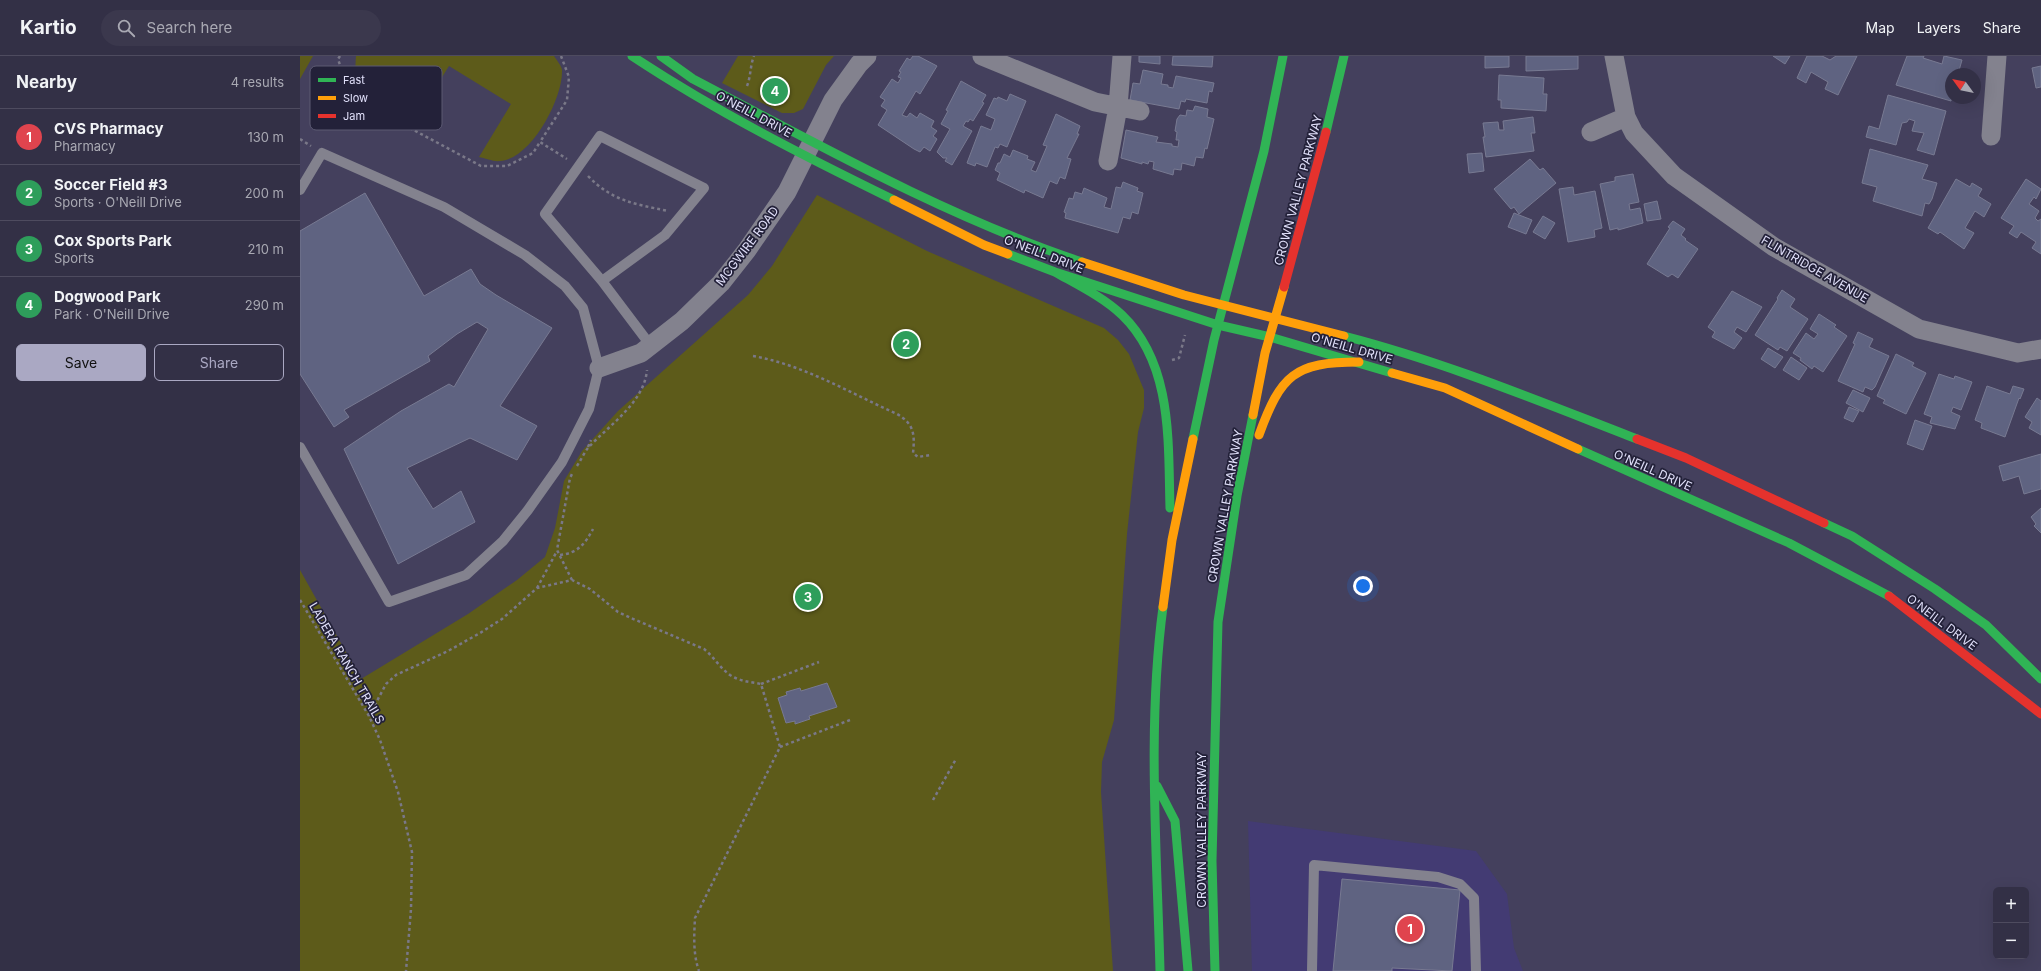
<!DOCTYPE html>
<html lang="en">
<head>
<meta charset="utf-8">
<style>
	:root { --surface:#333046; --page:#3b384d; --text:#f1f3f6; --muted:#a9a9b3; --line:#4e4b5f; --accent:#aaa8c3 }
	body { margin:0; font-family:Inter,sans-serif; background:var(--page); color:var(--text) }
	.controls { position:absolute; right:12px; bottom:12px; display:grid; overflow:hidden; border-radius:6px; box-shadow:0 4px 16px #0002 }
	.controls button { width:36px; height:36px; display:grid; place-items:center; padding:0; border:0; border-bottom:1px solid var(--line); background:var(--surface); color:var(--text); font:20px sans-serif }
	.compass { position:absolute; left:1645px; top:12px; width:36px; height:36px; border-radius:50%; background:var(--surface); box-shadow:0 4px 16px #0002; rotate:303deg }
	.you { position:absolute; left:1063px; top:530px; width:14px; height:14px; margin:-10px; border:3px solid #fff; border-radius:50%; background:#1a73e8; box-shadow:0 0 0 6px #1a73e833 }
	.badge { display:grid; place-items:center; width:26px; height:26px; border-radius:50%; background:var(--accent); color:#fff; font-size:13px; font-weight:700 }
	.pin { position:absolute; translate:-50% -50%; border:2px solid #fff; box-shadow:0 1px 4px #0006 }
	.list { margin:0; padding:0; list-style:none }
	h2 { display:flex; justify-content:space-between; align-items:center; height:52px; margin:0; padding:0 16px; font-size:17px }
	h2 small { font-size:13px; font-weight:400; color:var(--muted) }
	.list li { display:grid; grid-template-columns:26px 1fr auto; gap:12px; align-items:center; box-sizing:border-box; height:56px; padding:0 16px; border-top:1px solid var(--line) }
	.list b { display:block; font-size:15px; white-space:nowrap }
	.list p { margin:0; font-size:13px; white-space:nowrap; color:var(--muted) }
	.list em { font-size:13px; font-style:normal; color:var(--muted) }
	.actions { display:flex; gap:8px; padding:12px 16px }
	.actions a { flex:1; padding:9px 0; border:1px solid var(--accent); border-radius:6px; text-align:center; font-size:14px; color:var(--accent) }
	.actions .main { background:var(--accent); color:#111 }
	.icon { flex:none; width:22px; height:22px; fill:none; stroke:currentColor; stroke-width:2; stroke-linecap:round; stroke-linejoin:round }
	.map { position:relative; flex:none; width:1741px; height:915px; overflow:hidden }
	header { display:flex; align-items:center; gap:24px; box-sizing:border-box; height:56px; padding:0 20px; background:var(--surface); border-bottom:1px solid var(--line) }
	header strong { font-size:19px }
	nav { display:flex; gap:22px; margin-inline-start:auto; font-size:14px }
	.search { width:280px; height:36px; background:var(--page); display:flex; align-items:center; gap:10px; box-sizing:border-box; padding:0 14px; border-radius:22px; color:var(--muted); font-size:15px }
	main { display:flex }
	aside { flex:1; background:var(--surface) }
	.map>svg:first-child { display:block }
	.built { fill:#433b73 }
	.green { fill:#5d5b1a }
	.building { fill:#5f6381; stroke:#787a92 }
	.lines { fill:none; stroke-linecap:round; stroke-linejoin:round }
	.path { stroke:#7a7888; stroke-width:2.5; stroke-dasharray:3 3; stroke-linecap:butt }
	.lane { stroke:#83828e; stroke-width:10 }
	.street { stroke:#83828e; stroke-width:19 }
	.fast { stroke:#30b455; stroke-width:9 }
	.slow { stroke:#ff9f0a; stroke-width:9 }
	.jam { stroke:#e5322d; stroke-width:9 }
	.labels { text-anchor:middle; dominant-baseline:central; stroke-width:3.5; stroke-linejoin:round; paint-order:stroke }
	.street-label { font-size:12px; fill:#e1e0fa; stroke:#232139 }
	.key { fill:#232139; stroke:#5c5a73; stroke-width:1 }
	.key-label { font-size:11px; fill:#e1e0fa }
</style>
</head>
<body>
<header>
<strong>Kartio</strong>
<div class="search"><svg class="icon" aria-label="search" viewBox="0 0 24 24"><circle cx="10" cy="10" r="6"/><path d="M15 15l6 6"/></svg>Search here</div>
<nav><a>Map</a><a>Layers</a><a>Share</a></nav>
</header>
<main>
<aside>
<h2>Nearby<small>4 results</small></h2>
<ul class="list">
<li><span class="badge" style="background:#e0444e">1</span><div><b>CVS Pharmacy</b><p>Pharmacy</p></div><em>130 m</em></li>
<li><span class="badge" style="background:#2e9e5b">2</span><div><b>Soccer Field #3</b><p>Sports · O'Neill Drive</p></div><em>200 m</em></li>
<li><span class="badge" style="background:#2e9e5b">3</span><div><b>Cox Sports Park</b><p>Sports</p></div><em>210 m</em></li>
<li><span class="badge" style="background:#2e9e5b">4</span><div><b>Dogwood Park</b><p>Park · O'Neill Drive</p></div><em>290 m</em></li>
</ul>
<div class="actions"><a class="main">Save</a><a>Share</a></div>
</aside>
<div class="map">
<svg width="1741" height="915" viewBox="0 0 1741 915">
	<rect width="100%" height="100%" fill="#44405d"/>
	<path class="built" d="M 948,765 L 1176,795 L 1207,838 L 1214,892 L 1223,915 L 952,915 Z"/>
	<path class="green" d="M 0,0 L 13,0 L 0,23 Z
		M 56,0 L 254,0 C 257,5 263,11 262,16 C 262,44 231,103 200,105 C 194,106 185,102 179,101 L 211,48 L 149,10 L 114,66 C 102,60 66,43 60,30 C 55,20 55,11 56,0 Z
		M 438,0 L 534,0 L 526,9 L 503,53 L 494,57 L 482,57 L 422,27 Z
		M 517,139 L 627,195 L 804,272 L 818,284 L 829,298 L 844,334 L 844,352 L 838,376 L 827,478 L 814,664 L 802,706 L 801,736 L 813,915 L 0,915 L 0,514 L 61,623 L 168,558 L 217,524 L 245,501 L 255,472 L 264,425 L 282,395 L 318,355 L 448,239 L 472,210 Z"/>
	<path class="building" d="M 613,0 L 618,0 L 637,10 L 620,38 L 616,35 L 602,59 L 607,61 L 610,57 L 617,62 L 620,57 L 634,65 L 631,71 L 637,75 L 633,80 L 637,83 L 630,95 L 624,91 L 620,96 L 614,93 L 578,69 L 587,54 L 581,50 L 585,44 L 580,41 L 592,23 L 598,27 L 601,22 L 598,21 L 601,16 L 599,15 L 607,2 L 610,4 Z
		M 839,0 L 860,0 L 860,8 L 839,6 Z
		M 873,0 L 913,0 L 912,11 L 872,9 Z
		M 1185,0 L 1209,0 L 1209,11 L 1185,12 Z
		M 1226,0 L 1278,0 L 1278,13 L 1226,15 Z
		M 1473,0 L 1490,0 L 1485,8 Z
		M 1507,0 L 1522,0 L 1530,4 L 1536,0 L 1557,0 L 1538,39 L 1525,33 L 1528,26 L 1511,16 L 1506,27 L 1497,22 Z
		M 1607,0 L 1624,0 L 1623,2 L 1642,8 L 1644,0 L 1662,4 L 1658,18 L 1651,18 L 1651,45 L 1596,29 Z
		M 1741,10 L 1741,31 L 1736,32 L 1732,12 Z
		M 843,14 L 863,18 L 861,28 L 868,29 L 868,31 L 873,32 L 876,20 L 914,27 L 912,36 L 909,35 L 907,47 L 886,43 L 885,46 L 881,45 L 879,53 L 830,44 L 833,27 L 840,28 Z
		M 1199,19 L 1244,22 L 1243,38 L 1247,38 L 1246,55 L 1201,52 L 1201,44 L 1198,44 Z
		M 661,25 L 686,39 L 682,46 L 684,47 L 673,65 L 670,63 L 668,66 L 666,65 L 663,70 L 672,75 L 652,109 L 645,105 L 647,102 L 643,102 L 637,96 L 650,73 L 641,68 L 648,55 L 646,54 Z
		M 710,38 L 726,45 L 707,91 L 700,88 L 698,92 L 695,91 L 687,111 L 676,107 L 675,110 L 667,107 L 681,70 L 691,74 L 695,63 L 686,59 L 694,42 L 697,43 L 698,41 L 707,45 Z
		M 1588,39 L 1646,55 L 1634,99 L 1617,94 L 1624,77 L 1612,75 L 1615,65 L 1609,63 L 1607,66 L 1602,67 L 1596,89 L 1566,81 L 1569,70 L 1579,73 Z
		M 895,50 L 908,53 L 907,61 L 914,63 L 907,93 L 905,92 L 903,102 L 896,101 L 894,110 L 882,107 L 881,114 L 874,113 L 873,119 L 853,113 L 854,106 L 849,105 L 848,108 L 842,106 L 842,108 L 821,102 L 826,74 L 858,81 L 856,86 L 872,88 L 872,90 L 878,91 L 879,84 L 876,84 L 877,76 L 875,75 L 877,63 L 880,59 L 886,60 L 887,54 L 893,55 Z
		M 756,58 L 780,70 L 777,78 L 779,78 L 767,102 L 771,103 L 765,123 L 760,121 L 757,128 L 750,125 L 743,142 L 725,134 L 724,137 L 697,124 L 700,117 L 695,114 L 698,107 L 700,107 L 704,98 L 710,101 L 713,94 L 728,100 L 727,103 L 735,106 L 731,114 L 736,116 L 747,90 L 743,89 Z
		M 1233,61 L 1235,77 L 1231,77 L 1234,95 L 1186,101 L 1183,81 L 1185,81 L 1183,67 L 1198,66 L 1199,74 L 1204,74 L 1203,65 Z
		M 1570,93 L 1628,109 L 1622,123 L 1637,127 L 1632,143 L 1629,148 L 1625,147 L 1622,160 L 1573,145 L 1577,131 L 1562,127 Z
		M 1182,97 L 1184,115 L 1169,117 L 1167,98 Z
		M 1230,103 L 1240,114 L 1243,112 L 1256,127 L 1219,158 L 1214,151 L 1211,153 L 1194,133 Z
		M 1333,118 L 1339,146 L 1329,148 L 1330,154 L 1340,152 L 1343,167 L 1318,174 L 1318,172 L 1310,174 L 1300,128 L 1315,125 L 1315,121 Z
		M 1656,123 L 1670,131 L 1672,127 L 1682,133 L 1678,140 L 1691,148 L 1684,161 L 1675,155 L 1665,172 L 1674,177 L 1664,193 L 1640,176 L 1638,178 L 1628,172 Z
		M 1726,123 L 1741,133 L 1736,143 L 1734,141 L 1729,148 L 1739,155 L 1735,162 L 1738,165 L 1741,163 L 1741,198 L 1732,192 L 1736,186 L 1721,176 L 1717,182 L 1709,177 L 1714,170 L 1701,162 Z
		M 823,126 L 838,132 L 837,135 L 843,137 L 838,158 L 832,156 L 830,163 L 823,161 L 818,177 L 765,162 L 766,157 L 764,156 L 769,142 L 773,143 L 775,136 L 782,138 L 784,132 L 807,142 L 804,151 L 811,153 L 816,131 L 821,132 Z
		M 1273,131 L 1274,139 L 1295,135 L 1302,172 L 1294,174 L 1295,181 L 1268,186 L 1259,133 Z
		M 65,137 L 124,240 L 171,213 L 180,228 L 196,239 L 252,272 L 200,350 L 237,370 L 217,404 L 170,382 L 107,412 L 133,453 L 161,435 L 175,466 L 98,508 L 44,393 L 101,355 L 149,328 L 154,331 L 188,273 L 177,266 L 157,278 L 128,300 L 130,305 L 44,354 L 49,361 L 34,371 L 0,318 L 0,175 Z
		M 1357,145 L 1361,163 L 1347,165 L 1344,148 Z
		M 1214,157 L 1232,164 L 1226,178 L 1208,171 Z
		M 1243,160 L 1255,167 L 1245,183 L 1233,176 Z
		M 1373,165 L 1385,173 L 1381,179 L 1386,183 L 1385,184 L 1398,193 L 1378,222 L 1372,218 L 1368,221 L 1347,208 L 1370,172 L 1368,171 Z
		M 1482,234 L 1495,243 L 1490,251 L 1508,263 L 1487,295 L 1480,291 L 1478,294 L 1455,279 L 1478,243 L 1477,242 Z
		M 1432,235 L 1462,251 L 1446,276 L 1437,271 L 1434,276 L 1442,282 L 1434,293 L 1412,281 L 1415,276 L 1408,271 Z
		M 1519,258 L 1536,269 L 1534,271 L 1547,280 L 1523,316 L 1514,310 L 1512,313 L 1500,304 L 1501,302 L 1493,297 L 1506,277 L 1514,283 L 1518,278 L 1510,273 Z
		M 1558,276 L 1573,283 L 1569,291 L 1589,300 L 1575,331 L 1572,334 L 1565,331 L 1563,336 L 1538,325 L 1555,288 L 1553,287 Z
		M 1468,292 L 1483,301 L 1475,312 L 1461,303 Z
		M 1596,298 L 1614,307 L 1612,310 L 1626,317 L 1606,358 L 1583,347 L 1585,344 L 1577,340 Z
		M 1491,301 L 1507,312 L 1499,324 L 1483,314 Z
		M 1639,318 L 1654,323 L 1655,320 L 1672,326 L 1661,354 L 1653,351 L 1651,356 L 1660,360 L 1655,373 L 1630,367 L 1632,361 L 1624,358 Z
		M 1687,330 L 1710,338 L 1713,330 L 1724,333 L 1720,343 L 1719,342 L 1705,381 L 1681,372 L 1682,367 L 1675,364 Z
		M 1553,334 L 1570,342 L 1563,356 L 1546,347 Z
		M 1737,342 L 1741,345 L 1741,379 L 1729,372 L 1732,366 L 1725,361 Z
		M 1549,351 L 1559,355 L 1553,366 L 1544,362 Z
		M 1615,364 L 1632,370 L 1623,394 L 1607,388 Z
		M 1741,398 L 1741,433 L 1724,438 L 1719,420 L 1703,425 L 1699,410 Z
		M 1741,452 L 1741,477 L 1734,470 L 1736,468 L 1731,461 Z
		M 527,627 L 537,651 L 509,660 L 510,663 L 495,668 L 495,665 L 486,667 L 478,642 L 487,639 L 486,636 L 500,632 L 501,635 Z
		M 1042,823 L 1160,834 L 1152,915 L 1092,912 L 1092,915 L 1033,915 Z"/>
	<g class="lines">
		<path class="path" d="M 40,0 L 38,3 L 46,27 L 63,47 L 181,110 L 207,110 L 233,97 L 240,86
			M 261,0 L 269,21 L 267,44 L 240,86 L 267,103
			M 447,30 C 451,20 450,10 454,0
			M 0,83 L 11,90
			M 288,120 C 312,145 335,148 368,155
			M 453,300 C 504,309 550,337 597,358 C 614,368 615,378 613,397 L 618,401 L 630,399
			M 872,304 L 879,302 L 885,279
			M 288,391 L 291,384
			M 277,410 C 281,404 284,397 288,392 C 309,369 344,347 347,314
			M 260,499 C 278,497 285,488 293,473
			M 272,524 L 257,494 L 270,422 L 273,416
			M 237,532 L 257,495
			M 0,544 L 69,660 L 80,684 L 98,736 L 112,796 L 111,853 L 106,915
			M 461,628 L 519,606
			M 69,660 L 86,628 L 96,619 L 148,595 L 180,577 L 202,563 L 237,532 L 272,524 L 290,533 L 318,556 L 331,562 L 404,593 C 414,601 420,612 430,619 C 439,625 450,626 461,628 L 480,691 L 395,862 C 394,880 393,898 399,915
			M 480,691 L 550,664
			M 633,744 L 656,703"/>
		<path class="lane" d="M 0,134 L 22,97 L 144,151 L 225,199 L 265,230 L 283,252 L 299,312 L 289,353 L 262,406 L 228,454 L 203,485 L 166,519 L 89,546 L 0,391
			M 302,225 L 365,179 L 404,132 L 300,80 L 245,158 L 302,225 L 351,290
			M 1012,915 L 1014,809 L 1138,821 L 1160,828 L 1174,842 L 1176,915"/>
		<path class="street" d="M 682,0 L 795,46 L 840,55
			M 1314,0 L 1326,61 L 1334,77 L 1374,120 L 1474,191 L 1619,273 L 1718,297 L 1741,293
			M 1291,76 L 1326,61
			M 1691,80 L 1697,0
			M 808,105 L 818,51 L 822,0
			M 299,312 L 341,297 L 382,265 L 421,227 L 447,194 L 487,136 L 533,44 L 559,8 L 567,0"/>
		<path class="fast" d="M 332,0 C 415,55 504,100 594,144
			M 361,0 L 393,23 C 517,88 649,162 782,206
			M 1026,76 L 1044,0
			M 708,198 L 755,216 L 918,269 L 970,281 L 1092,317
			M 755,216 C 778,229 803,241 822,259 C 873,308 868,386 870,452
			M 1044,280 C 1145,306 1241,346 1337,383
			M 893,383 L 914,284 L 964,95 L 983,0
			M 1278,393 L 1489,487 L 1589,540
			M 1524,467 L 1552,480 L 1635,533 L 1686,569 L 1741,623
			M 857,730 L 875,765 L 888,915
			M 860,915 C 857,794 847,671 863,551
			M 915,915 L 912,805 L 918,566 L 937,440 L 953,359"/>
		<path class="slow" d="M 594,144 L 684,189 L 708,198
			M 782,206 L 884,239 L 1044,280
			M 1092,317 L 1145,332 L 1278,393
			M 953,359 L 965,297 L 984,231
			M 959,379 C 981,319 994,306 1059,306
			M 863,551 L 872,484 L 893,383"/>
		<path class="jam" d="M 984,231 L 1026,76
			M 1337,383 L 1386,402 L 1524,467
			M 1589,540 L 1741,658"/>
	</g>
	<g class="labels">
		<g class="street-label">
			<text transform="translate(454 58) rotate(28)">O'NEILL DRIVE</text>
			<text transform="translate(998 134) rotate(-75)">CROWN VALLEY PARKWAY</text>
			<text transform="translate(447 190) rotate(-53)">MCGWIRE ROAD</text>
			<text transform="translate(744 198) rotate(21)">O'NEILL DRIVE</text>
			<text transform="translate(1515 213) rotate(30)">FLINTRIDGE AVENUE</text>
			<text transform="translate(1052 292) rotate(16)">O'NEILL DRIVE</text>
			<text transform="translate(1353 414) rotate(24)">O'NEILL DRIVE</text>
			<text transform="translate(925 450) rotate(-80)">CROWN VALLEY PARKWAY</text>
			<text transform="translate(1642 566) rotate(37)">O'NEILL DRIVE</text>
			<text transform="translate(47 607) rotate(60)">LADERA RANCH TRAILS</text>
			<text transform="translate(901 774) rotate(-90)">CROWN VALLEY PARKWAY</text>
		</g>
	</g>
	<rect x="10" y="10" width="132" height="64" rx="6" class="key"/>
	<rect x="18" y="22" width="18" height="4" fill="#30b455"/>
	<rect x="18" y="40" width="18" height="4" fill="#ff9f0a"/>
	<rect x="18" y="58" width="18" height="4" fill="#e5322d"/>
	<g class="key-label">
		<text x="43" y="28">Fast</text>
		<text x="43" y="46">Slow</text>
		<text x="43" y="64">Jam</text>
	</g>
</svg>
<div class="controls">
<button>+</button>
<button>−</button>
</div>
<svg class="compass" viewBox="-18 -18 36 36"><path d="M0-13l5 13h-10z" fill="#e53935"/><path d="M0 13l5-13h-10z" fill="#a9a9b3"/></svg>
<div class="you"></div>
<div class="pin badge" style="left:1110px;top:873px;background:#e0444e">1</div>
<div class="pin badge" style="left:606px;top:288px;background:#2e9e5b">2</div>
<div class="pin badge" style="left:508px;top:541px;background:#2e9e5b">3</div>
<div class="pin badge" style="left:475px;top:35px;background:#2e9e5b">4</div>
</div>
</main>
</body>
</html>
